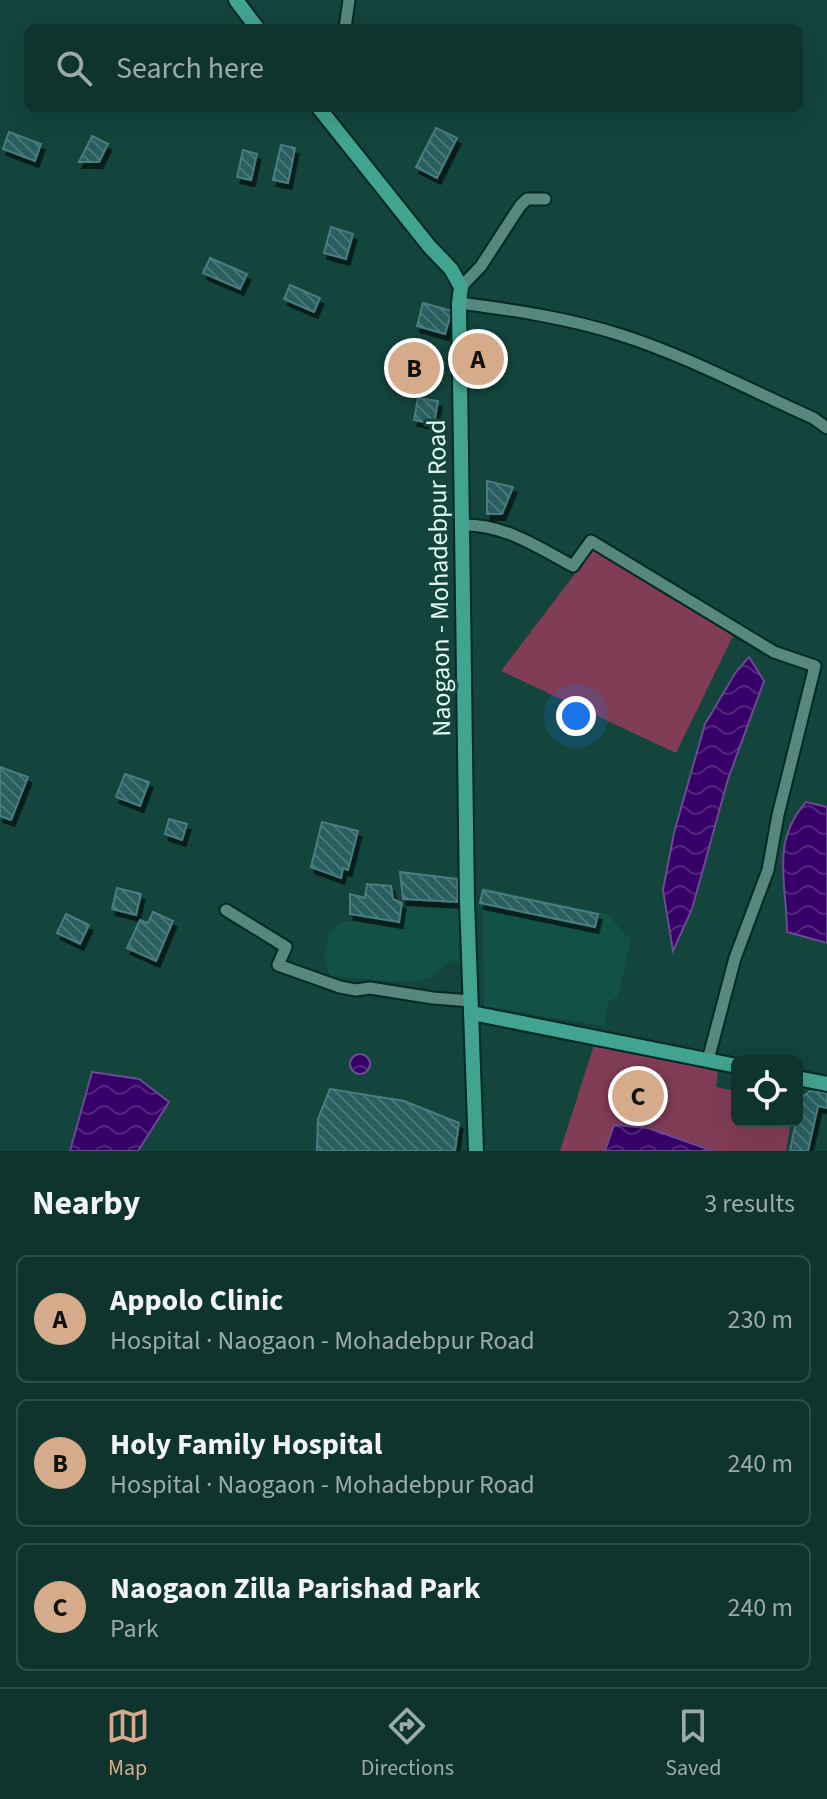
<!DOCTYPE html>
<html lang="en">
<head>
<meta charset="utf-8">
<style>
	:root { --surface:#0e342d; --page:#173c35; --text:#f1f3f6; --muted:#9baaaa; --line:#2e4f49; --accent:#d6ab8b }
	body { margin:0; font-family:"Source Sans 3",sans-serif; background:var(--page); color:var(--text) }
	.controls { position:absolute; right:24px; bottom:24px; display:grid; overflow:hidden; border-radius:12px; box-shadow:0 8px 32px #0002 }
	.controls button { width:72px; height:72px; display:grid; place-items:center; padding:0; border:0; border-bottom:2px solid var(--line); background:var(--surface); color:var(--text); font:40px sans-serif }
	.you { position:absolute; left:576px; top:716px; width:28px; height:28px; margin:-20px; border:6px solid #fff; border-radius:50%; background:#1a73e8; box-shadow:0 0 0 12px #1a73e833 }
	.badge { display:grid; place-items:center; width:52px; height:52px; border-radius:50%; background:var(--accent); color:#111; font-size:26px; font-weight:700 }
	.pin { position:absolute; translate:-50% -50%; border:4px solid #fff; box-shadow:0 2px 8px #0006 }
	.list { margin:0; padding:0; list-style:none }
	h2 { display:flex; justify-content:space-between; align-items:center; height:104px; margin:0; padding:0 32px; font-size:34px }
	h2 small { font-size:26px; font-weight:400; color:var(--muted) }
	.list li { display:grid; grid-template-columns:52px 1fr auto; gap:24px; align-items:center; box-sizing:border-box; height:128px; margin:0 16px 16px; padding:0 16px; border:2px solid var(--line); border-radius:12px }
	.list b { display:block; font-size:30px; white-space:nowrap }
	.list p { margin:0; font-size:26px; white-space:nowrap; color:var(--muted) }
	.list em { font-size:26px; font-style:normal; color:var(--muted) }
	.icon { flex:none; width:44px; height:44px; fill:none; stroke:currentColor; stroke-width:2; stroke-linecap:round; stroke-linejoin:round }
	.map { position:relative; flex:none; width:827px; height:1151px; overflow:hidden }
	.search { position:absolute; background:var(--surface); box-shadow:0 8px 32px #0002; left:24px; right:24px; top:24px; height:88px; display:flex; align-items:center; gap:20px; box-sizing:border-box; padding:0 28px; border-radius:12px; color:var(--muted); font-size:30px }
	.sheet { height:536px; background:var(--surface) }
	nav { display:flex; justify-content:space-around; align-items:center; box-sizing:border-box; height:112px; border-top:2px solid var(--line); background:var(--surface); font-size:22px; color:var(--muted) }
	nav a { display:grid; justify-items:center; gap:4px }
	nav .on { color:var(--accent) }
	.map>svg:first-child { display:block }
	.built { fill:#115146 }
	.green { fill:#813c56 }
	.water { fill:url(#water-waves); stroke:#6a4b92; stroke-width:2 }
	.building { fill:url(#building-back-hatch); stroke:#4a7d7f; stroke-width:2; filter:url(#shadow) }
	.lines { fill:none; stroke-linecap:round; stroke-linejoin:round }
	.minor-casing { stroke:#032923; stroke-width:15 }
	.major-casing { stroke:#032923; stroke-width:18 }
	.minor { stroke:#58887d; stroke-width:11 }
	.major { stroke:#41a491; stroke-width:14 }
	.labels { text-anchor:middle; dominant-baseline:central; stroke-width:6; stroke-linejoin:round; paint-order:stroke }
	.street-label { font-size:26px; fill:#e2fbf4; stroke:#13453c }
</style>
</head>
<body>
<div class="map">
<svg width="827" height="1151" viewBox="0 0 827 1151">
	<defs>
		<pattern id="water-waves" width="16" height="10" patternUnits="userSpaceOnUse" patternTransform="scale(2)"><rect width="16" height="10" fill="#360068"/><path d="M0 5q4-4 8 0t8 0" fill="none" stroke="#53267e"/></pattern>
		<pattern id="building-back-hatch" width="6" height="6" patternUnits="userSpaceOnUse" patternTransform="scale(2)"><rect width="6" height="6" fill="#2b5e60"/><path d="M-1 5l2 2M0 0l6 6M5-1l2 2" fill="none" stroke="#497677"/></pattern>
		<filter id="shadow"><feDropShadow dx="3.5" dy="6" stdDeviation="0" flood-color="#0009"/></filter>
	</defs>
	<rect width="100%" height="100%" fill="#13453c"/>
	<path class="built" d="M 402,351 L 433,358 L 427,386 L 395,379 Z
		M 482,887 L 607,914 L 631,940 L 618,996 L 608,1002 L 604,1026 L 484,1006 Z
		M 407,905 L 463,907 L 463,965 L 450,960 L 435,975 L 411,983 L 329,976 L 324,959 L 329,932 L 343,921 L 361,921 L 357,917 L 395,926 L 404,915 Z"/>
	<path class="green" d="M 593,550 L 734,634 L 676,753 L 501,671 Z
		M 594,1045 L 677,1061 L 718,1072 L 716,1087 L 737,1091 L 737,1121 L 791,1122 L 786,1151 L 560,1151 Z"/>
	<path class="water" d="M 749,657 L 764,681 L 728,779 L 692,909 L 673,951 L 663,890 L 674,833 L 705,724 L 736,672 Z
		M 806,802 L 827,807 L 827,943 L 787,932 C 787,883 770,843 806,802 Z
		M350 1064a10 10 0 1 1 20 0a10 10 0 1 1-20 0Z
		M 92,1072 L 139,1079 L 169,1102 L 138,1151 L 70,1151 Z
		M 614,1125 L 648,1128 L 713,1151 L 605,1151 Z"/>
	<path class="building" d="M 436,128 L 457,138 L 437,178 L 416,167 Z
		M 9,132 L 41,144 L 35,161 L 3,149 Z
		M 92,136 L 108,144 L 99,162 L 79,162 Z
		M 281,145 L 295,148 L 288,183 L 273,180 Z
		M 243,150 L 257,154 L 251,180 L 237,177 Z
		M 331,227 L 353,234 L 346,259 L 324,253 Z
		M 210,258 L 247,274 L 240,289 L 203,273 Z
		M 290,285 L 320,298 L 314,312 L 284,299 Z
		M 423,303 L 452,311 L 445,334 L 417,326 Z
		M 418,398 L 438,401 L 434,424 L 414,420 Z
		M 487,481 L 513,487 L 502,514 L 487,514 Z
		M 0,767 L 28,777 L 11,820 L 0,816 Z
		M 125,774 L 149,782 L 140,806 L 116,797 Z
		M 169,819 L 187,824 L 182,840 L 165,834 Z
		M 322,822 L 358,831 L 348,870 L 343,868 L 341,878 L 311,867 Z
		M 400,872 L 457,879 L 458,902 L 403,899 Z
		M 367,884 L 391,886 L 393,899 L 402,903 L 399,922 L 350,914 L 350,894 L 365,898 Z
		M 117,888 L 141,894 L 136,915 L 112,909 Z
		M 483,890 L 598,914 L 595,927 L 480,903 Z
		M 153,912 L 173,921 L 156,961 L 127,948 L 140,920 L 148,923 Z
		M 66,914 L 89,925 L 80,944 L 57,933 Z
		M 330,1089 L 404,1101 L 459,1123 L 455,1151 L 317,1151 L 318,1119 Z
		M 810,1091 L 827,1093 L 827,1108 L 818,1106 L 808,1151 L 790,1151 L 799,1106 L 802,1097 Z"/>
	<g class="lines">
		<defs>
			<path id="minor" d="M 345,28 L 349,0
				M 461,287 L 481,266 L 520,206 L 527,199 L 545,199
				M 459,303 C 514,310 568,318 621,335 C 687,356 750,390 813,418 L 827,428
				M 462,525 C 505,524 537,547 573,566 L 591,541 L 774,652 L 815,666 L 778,815 L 768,870 L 735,958 L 708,1060
				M 226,910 L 286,947 L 278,965 L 340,987 L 356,990 L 370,988 L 433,998 L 471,1001"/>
			<path id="major" d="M 236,0 L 257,28
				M 319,108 L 429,246 L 451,269 L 461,287 L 459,303 L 467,900 L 476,1151
				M 472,1013 L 737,1066
				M 797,1078 L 827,1084"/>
		</defs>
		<use href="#minor" class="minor-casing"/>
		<use href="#major" class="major-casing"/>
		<use href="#minor" class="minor"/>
		<use href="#major" class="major"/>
	</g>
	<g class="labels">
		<g class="street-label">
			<text transform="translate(439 578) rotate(-91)">Naogaon - Mohadebpur Road</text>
		</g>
	</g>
</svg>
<div class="controls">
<button><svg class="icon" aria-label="locate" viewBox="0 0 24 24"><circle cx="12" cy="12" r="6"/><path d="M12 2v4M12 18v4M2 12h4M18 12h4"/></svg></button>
</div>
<div class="you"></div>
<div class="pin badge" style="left:478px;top:359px">A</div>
<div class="pin badge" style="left:414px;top:368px">B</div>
<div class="pin badge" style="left:638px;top:1096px">C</div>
<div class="search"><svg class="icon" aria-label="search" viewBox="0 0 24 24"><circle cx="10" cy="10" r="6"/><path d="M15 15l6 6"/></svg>Search here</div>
</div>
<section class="sheet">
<h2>Nearby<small>3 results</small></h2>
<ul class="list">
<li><span class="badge">A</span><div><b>Appolo Clinic</b><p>Hospital · Naogaon - Mohadebpur Road</p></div><em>230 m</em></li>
<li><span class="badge">B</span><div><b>Holy Family Hospital</b><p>Hospital · Naogaon - Mohadebpur Road</p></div><em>240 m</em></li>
<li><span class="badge">C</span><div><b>Naogaon Zilla Parishad Park</b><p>Park</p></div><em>240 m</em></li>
</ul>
</section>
<nav>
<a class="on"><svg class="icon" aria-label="map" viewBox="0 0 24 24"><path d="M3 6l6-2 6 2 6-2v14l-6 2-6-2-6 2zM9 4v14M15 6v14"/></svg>Map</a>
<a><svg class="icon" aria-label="directions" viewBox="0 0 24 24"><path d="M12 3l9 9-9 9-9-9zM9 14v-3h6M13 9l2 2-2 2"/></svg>Directions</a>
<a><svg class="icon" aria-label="saved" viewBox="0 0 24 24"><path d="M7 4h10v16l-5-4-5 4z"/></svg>Saved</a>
</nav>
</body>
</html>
